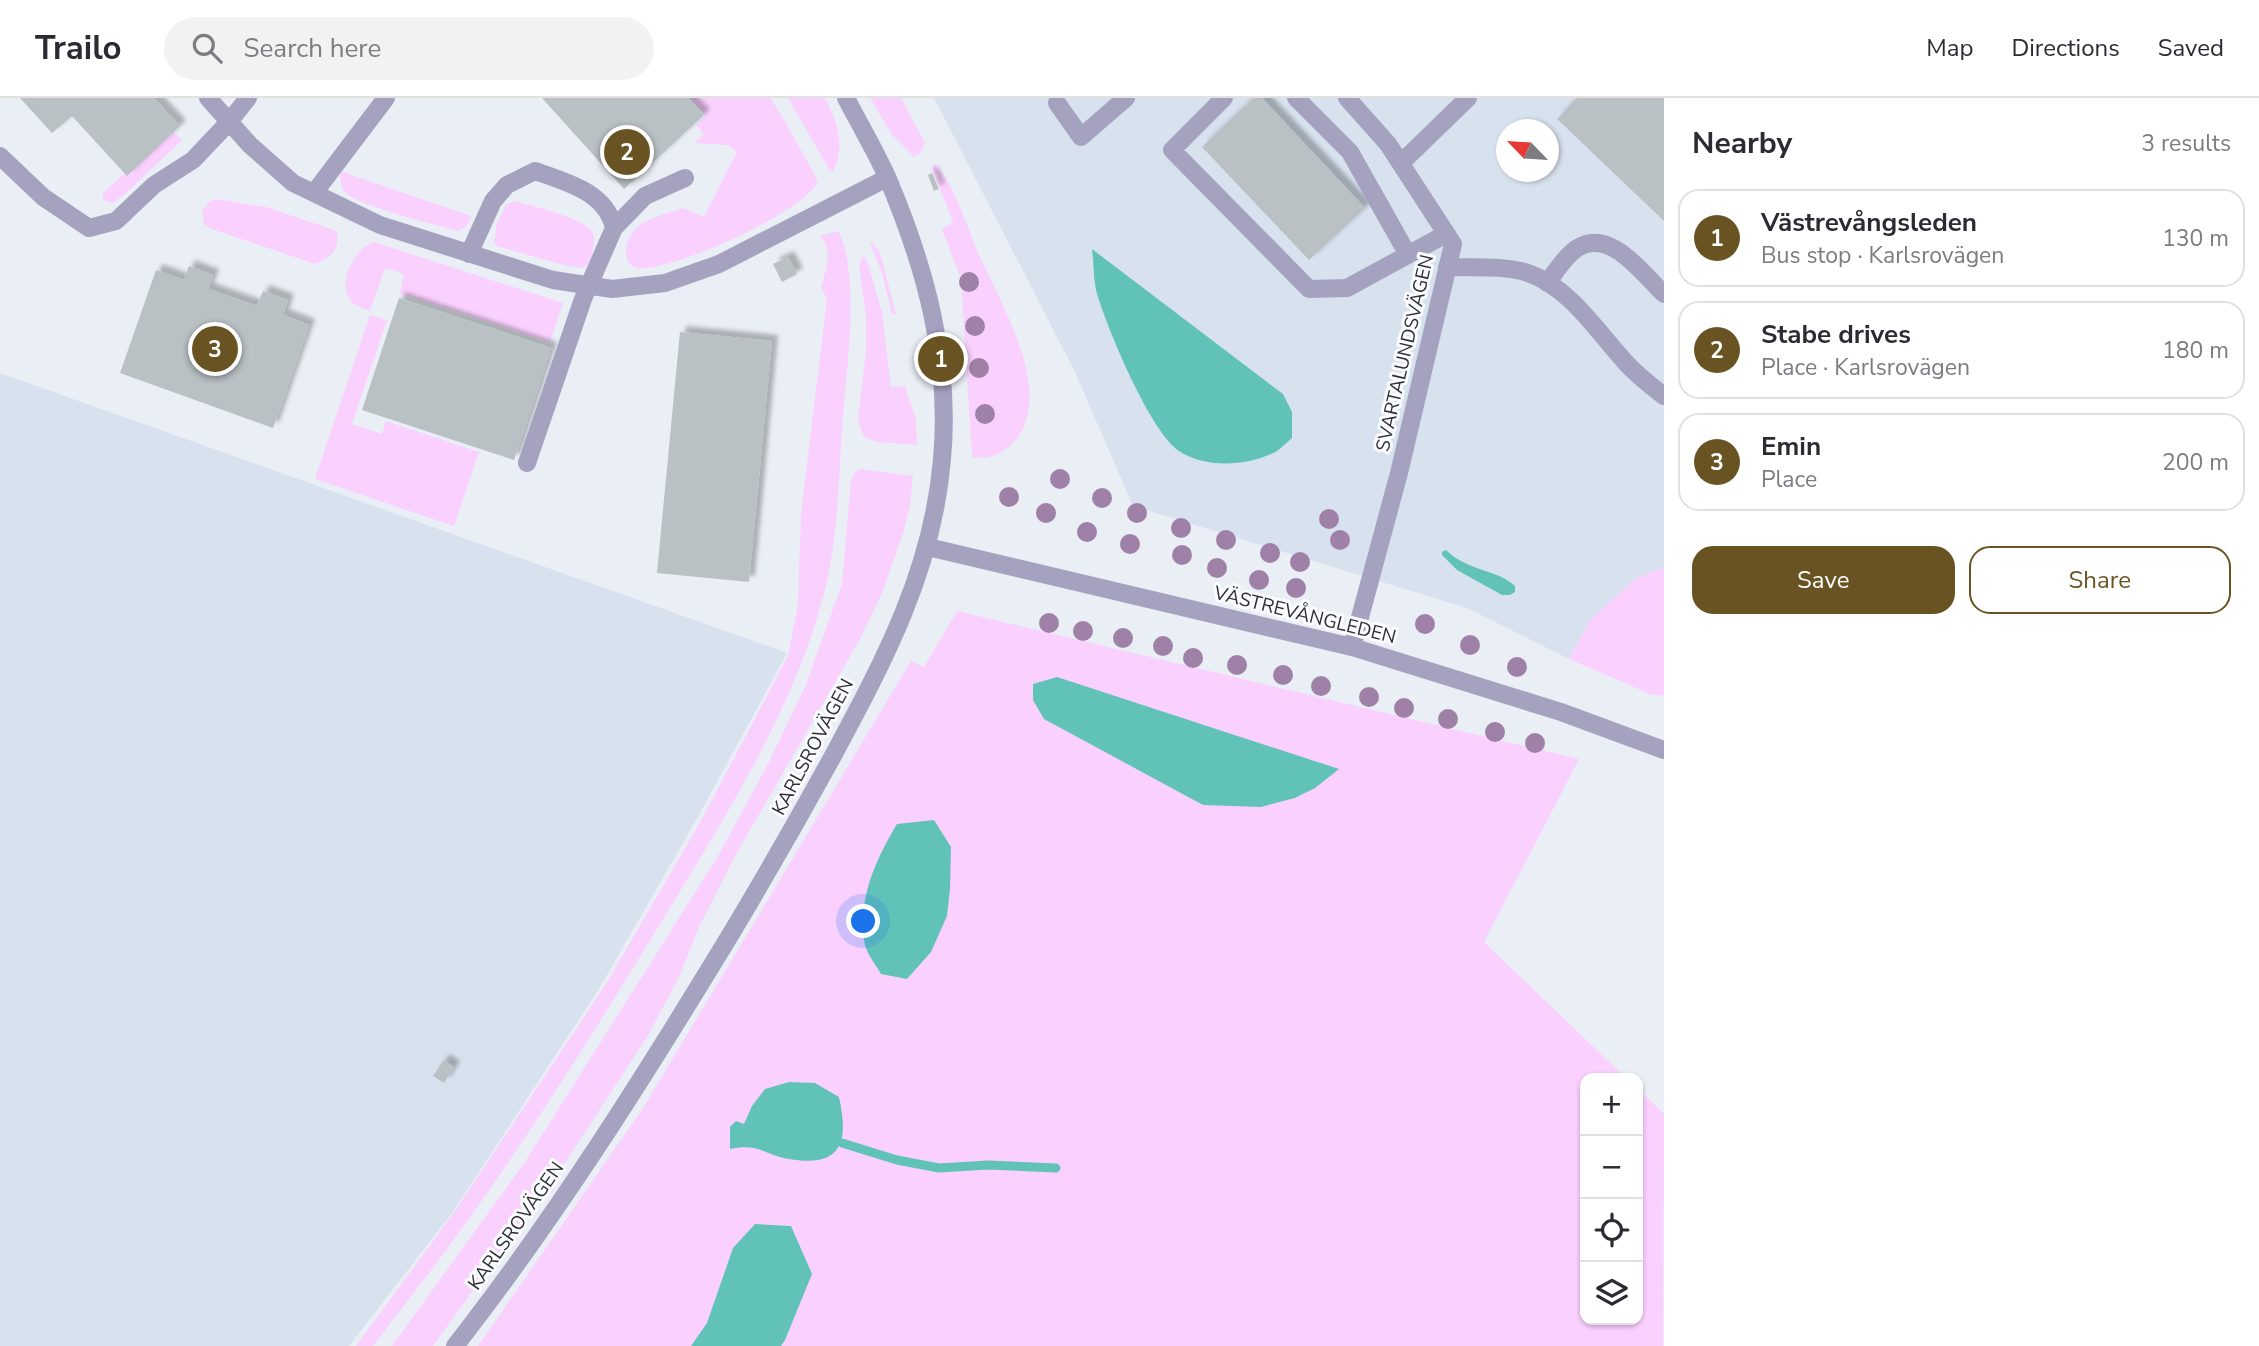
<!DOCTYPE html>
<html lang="en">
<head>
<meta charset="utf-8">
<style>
	:root { --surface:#fff; --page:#f2f2f3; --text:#2b2b33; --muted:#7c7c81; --line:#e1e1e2; --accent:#695322 }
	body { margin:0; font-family:"Nunito Sans",sans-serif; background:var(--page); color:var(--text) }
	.controls { position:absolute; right:21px; bottom:21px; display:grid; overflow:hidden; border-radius:14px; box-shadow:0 2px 5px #0004 }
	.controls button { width:63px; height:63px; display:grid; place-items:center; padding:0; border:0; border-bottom:2px solid var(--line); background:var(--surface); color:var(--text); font:35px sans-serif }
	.compass { position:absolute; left:1496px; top:21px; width:63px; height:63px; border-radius:50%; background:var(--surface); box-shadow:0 2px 5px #0004; rotate:295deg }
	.you { position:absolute; left:864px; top:824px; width:24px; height:24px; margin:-18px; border:5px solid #fff; border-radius:50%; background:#1a73e8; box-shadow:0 0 0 10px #1a73e833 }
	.badge { display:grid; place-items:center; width:46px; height:46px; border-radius:50%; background:var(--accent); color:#fff; font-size:23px; font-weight:700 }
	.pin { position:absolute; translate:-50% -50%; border:4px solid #fff; box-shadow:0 2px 7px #0006 }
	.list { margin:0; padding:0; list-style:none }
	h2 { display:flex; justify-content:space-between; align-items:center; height:91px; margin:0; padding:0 28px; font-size:30px }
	h2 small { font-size:23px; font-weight:400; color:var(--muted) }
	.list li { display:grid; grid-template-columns:46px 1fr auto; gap:21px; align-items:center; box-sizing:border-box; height:98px; margin:0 14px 14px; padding:0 14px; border:2px solid var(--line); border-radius:21px }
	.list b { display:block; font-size:26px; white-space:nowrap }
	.list p { margin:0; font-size:23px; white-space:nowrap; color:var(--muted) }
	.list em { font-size:23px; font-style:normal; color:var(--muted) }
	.actions { display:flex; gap:14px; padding:21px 28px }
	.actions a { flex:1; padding:16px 0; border:2px solid var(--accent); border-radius:21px; text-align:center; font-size:24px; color:var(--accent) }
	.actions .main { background:var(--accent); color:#fff }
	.icon { flex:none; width:38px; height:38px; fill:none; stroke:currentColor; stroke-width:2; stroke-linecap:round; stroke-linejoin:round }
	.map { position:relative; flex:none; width:1664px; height:1248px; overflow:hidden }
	header { display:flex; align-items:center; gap:42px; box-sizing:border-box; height:98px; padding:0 35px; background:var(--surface); border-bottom:2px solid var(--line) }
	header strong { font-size:33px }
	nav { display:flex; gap:38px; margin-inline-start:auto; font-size:24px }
	.search { width:490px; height:63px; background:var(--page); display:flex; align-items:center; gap:18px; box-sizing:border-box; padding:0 24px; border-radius:38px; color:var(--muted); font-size:26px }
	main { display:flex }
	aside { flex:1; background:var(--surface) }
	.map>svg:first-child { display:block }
	.built { fill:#d8e2ef; fill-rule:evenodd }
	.green { fill:#fad0ff }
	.water { fill:#61c2b8 }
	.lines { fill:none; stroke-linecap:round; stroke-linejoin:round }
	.stream { stroke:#61c2b8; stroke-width:9 }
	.building { fill:#b9c1c4; filter:url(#shadow) }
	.service { stroke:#a4a2bf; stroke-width:18 }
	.minor { stroke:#a4a2bf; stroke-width:18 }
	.tertiary { stroke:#a4a2bf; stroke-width:18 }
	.tree { fill:#9f81a8 }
	.labels { text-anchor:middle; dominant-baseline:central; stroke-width:6; stroke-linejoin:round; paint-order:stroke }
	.street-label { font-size:19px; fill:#2d2f31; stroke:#f9fbfe }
</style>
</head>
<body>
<header>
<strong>Trailo</strong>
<div class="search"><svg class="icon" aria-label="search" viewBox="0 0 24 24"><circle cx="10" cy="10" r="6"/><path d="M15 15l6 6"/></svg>Search here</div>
<nav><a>Map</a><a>Directions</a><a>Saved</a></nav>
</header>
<main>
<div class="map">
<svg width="1664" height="1248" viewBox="0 0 1664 1248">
	<defs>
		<filter id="shadow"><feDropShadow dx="6" dy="-6" stdDeviation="2" flood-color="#0004"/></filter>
	</defs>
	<rect width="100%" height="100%" fill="#eaeef5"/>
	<path class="built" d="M 934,0 L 1664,0 L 1664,469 L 1636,481 L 1591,521 L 1569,561 L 1467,510 L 1133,408 L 1075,274 ZM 1506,32 L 1548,32 L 1548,74 L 1506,74 Z
		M 0,275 L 787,555 L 699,717 L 599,891 L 452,1115 L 349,1248 L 0,1248 Z"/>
	<path class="green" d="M 690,0 L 770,0 L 782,18 L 818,83 C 807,113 671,174 639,170 C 631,169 627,164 626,156 C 625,124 659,118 683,110 L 704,119 L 737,54 L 728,47 L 694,45 L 704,36 L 696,27 L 706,18 Z
		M 788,0 L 825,0 C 837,23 846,47 833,73 L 830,73 Z
		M 870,0 L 901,0 L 925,45 L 920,55 L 914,59 L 892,37 Z
		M 172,33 L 182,42 L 125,96 L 113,105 L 103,102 L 103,95 Z
		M 935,66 C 953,84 969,133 979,157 C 1001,206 1059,299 1011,347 C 1000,357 987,362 972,359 L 961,181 L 942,131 L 953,124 L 933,73 L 932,69 Z
		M 340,73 L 471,118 C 468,126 466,130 458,133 C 437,127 355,107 345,94 C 340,88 340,80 340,73 Z
		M 215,101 L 266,109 L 334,132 L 337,134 C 340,153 331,159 315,166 L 209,130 L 204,126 L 202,113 L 209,104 Z
		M 516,103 C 535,109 574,118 589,130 C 595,135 595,144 593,151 C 592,158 590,164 584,170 L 567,168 L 497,148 L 494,144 L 497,125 L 506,107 Z
		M 838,133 C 859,170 848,264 844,306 C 838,370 840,437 823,499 C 793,612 728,714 668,813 C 602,921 535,1030 460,1133 C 432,1172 402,1210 373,1248 L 356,1248 L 453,1116 L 606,886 L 702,721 L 788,558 L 798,506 L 801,416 L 827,201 L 821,190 C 825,174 834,151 820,138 Z
		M 374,144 L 563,205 L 550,244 L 400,195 L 404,176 L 385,170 L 370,213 C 365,211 359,209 354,206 C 334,189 353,151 374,144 Z
		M 870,145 L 872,145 L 880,154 L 896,216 L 892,216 L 882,175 Z
		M 863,158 L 867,163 L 882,214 L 891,289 L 905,288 L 916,322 L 917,347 L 879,344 L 868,341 L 862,335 L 858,320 L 866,253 L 866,218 L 859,167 Z
		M 370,217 L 387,222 L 352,326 L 382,336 L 386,323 L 479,354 L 454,428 L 315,381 Z
		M 861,371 L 913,378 L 910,407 L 903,436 L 882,495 L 860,541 L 734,760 L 699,829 L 680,877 L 647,939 L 565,1065 L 433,1248 L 392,1248 L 525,1064 L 717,760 L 768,666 L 805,589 L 842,486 L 851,382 L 856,373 Z
		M 1664,469 L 1664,598 L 1650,596 L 1569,561 L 1591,521 L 1636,480 Z
		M 957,513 L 1579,661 L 1484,844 L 1626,980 L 1585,980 L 1585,1222 L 1638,1222 L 1638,991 L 1664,1016 L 1663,1248 L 478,1248 L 643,1010 L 911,563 L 924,569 Z"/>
	<path class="water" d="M 1092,151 L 1283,296 L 1292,314 L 1292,340 C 1286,345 1279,353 1271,356 C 1245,368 1204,370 1179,353 C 1150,333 1109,234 1098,199 C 1093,184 1094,166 1092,151 Z
		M 1446,452 C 1467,473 1499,472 1515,488 L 1515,494 L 1510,497 L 1502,497 L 1457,472 L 1442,457 L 1442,454 Z
		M 1057,579 L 1339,671 L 1315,690 L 1295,700 L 1261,709 L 1203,707 L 1044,621 L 1033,602 L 1033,586 Z
		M 934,722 L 951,749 L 950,791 L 947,818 L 931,854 L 907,881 L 881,876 C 876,867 867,856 865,847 C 857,802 875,763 897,726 Z
		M 789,984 L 815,985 L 839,999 C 849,1044 842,1070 789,1061 C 765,1057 759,1045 730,1051 L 730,1029 L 736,1023 L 744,1026 L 752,1008 L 765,991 Z
		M 755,1126 L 791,1128 L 812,1176 L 785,1242 L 781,1248 L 691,1248 L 707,1225 L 733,1150 Z"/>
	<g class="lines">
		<path class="stream" d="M 842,1045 L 897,1062 L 939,1070 L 988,1067 L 1056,1070"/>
	</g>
	<path class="building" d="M 20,0 L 154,0 L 180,28 L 127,78 L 72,18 L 52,35 Z
		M 542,0 L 688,0 L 704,17 L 624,91 Z
		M 1254,0 L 1262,0 L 1365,110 L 1309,162 L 1202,49 Z
		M 1577,0 L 1664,0 L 1664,123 L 1557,21 Z
		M 932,75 L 939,91 L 934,93 L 928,77 Z
		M 788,159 L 797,176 L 782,184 L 773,166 Z
		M 189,168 L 213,177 L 208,191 L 257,208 L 263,193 L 288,202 L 283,217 L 309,227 L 273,330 L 120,275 L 156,172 L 184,182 Z
		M 399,200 L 551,250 L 514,362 L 362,312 Z
		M 680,234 L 772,243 L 749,484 L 657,475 Z
		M 444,962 L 454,969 L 444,985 L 433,978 Z"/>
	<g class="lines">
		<path class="service" d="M 208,0 L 250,47 L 293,85 L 380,127 L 553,182 L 612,191 L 665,185 L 719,166 L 887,80
			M 1224,0 L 1172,52 L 1309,191 L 1347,190 L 1446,136
			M 1296,0 L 1350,54 L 1408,157
			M 1057,5 L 1081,39 L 1126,0
			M 0,58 L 43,99 L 89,130 L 116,123 L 154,87 L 193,62 L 229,24 L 248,0
			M 1401,65 L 1468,0
			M 314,95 L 386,0
			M 469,156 L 493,103 L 507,87 L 535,73 C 566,84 606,94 614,130
			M 1447,169 C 1473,170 1503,167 1528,175 C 1571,190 1598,235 1627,266 C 1638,278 1651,288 1664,298
			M 1547,185 C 1556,174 1564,159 1576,151 C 1609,128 1642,175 1664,196
			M 527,365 L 583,201 L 614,130 L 645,98 L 685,80"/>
		<path class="minor" d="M 1347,0 L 1388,46 L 1453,146 L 1399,375 L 1352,549"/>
		<path class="tertiary" d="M 928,449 L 1352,549 L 1561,614 L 1664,652
			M 455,1248 C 556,1119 644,979 729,839 C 765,779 800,718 834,656 C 885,561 933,471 942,361 C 951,263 926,171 888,81 C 876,54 860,27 846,0"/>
	</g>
	<g class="tree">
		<circle cx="969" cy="184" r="10"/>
		<circle cx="975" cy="228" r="10"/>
		<circle cx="979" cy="270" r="10"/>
		<circle cx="985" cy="316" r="10"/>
		<circle cx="1060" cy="381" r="10"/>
		<circle cx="1009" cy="399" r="10"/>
		<circle cx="1102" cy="400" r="10"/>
		<circle cx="1046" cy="415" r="10"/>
		<circle cx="1137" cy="415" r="10"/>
		<circle cx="1329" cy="421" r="10"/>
		<circle cx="1181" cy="430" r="10"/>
		<circle cx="1087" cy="434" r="10"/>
		<circle cx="1226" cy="442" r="10"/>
		<circle cx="1340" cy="442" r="10"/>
		<circle cx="1130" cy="446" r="10"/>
		<circle cx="1270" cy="455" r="10"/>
		<circle cx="1182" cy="457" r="10"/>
		<circle cx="1300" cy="464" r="10"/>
		<circle cx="1217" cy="470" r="10"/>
		<circle cx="1259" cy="482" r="10"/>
		<circle cx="1296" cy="490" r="10"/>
		<circle cx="1049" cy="525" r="10"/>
		<circle cx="1425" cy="526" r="10"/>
		<circle cx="1083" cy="533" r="10"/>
		<circle cx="1123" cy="540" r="10"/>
		<circle cx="1470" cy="547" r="10"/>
		<circle cx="1163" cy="548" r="10"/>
		<circle cx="1193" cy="560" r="10"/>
		<circle cx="1237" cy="567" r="10"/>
		<circle cx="1517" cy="569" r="10"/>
		<circle cx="1283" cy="577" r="10"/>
		<circle cx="1321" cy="588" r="10"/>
		<circle cx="1369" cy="599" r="10"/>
		<circle cx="1404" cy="610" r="10"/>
		<circle cx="1448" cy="621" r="10"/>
		<circle cx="1495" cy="634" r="10"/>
		<circle cx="1535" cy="645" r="10"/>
	</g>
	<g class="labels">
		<g class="street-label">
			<text transform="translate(1405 255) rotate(-77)">SVARTALUNDSVÄGEN</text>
			<text transform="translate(1305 517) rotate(14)">VÄSTREVÅNGLEDEN</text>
			<text transform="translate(813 649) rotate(-62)">KARLSROVÄGEN</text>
			<text transform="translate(516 1128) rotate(-55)">KARLSROVÄGEN</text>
		</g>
	</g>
</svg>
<div class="controls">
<button>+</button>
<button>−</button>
<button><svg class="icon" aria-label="locate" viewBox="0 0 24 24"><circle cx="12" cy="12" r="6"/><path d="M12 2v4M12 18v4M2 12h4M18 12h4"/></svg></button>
<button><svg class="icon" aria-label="layers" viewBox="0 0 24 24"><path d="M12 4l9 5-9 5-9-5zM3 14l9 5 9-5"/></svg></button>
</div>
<svg class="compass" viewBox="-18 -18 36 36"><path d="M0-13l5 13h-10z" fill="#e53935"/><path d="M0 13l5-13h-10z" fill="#7c7c81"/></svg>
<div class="you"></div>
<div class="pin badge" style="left:941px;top:261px">1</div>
<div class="pin badge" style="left:627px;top:54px">2</div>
<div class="pin badge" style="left:215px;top:251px">3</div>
</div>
<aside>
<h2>Nearby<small>3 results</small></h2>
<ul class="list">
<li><span class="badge">1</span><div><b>Västrevångsleden</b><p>Bus stop · Karlsrovägen</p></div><em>130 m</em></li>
<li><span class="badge">2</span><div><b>Stabe drives</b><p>Place · Karlsrovägen</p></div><em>180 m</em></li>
<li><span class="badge">3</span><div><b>Emin</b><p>Place</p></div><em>200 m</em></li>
</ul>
<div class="actions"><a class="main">Save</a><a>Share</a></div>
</aside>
</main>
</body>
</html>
